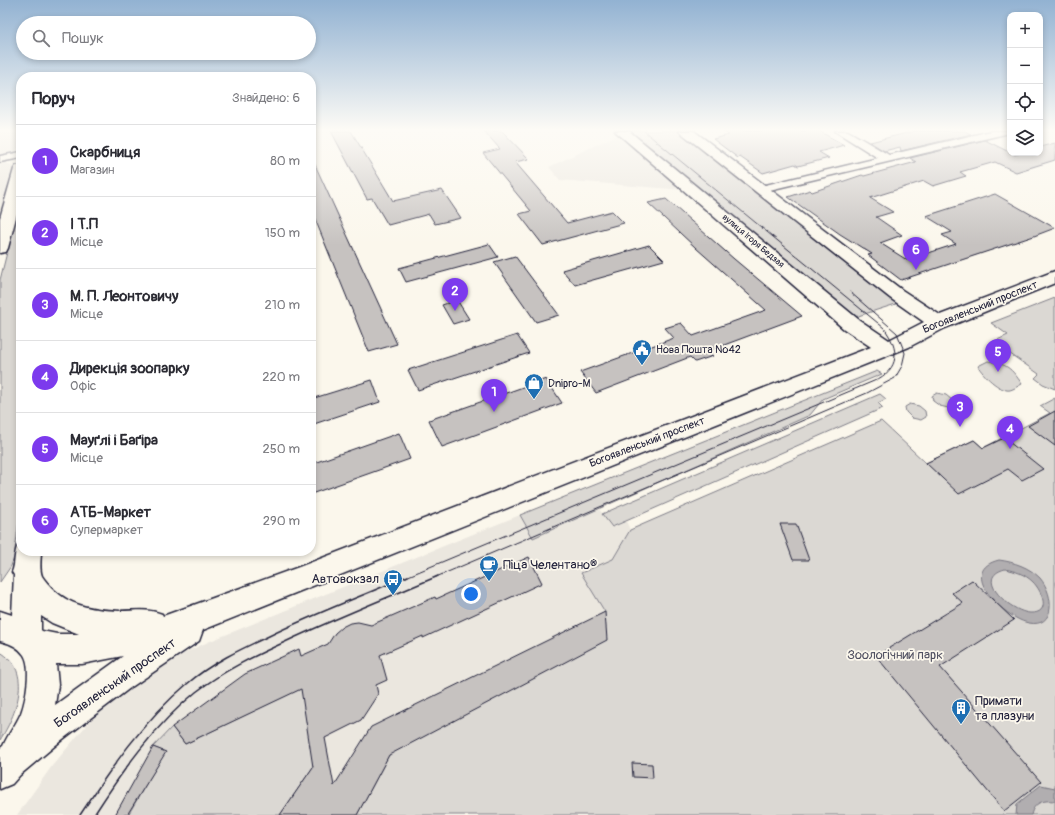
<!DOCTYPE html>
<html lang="uk">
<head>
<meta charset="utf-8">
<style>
	:root { --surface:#fff; --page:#f7f7f7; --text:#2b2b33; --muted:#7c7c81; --line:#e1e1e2; --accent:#7c3aed }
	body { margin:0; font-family:Pangolin,sans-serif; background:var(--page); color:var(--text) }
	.controls { position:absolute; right:12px; top:12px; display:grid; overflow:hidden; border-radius:8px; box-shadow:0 2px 6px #0003 }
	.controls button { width:36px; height:36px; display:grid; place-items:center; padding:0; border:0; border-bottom:1px solid var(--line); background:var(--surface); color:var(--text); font:20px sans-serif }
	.you { position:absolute; left:471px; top:594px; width:14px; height:14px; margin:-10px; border:3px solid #fff; border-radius:50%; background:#1a73e8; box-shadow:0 0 0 6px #1a73e833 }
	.badge { display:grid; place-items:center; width:26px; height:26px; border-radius:50%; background:var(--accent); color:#fff; font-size:13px; font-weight:700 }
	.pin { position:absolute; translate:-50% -33px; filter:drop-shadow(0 1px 2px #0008) }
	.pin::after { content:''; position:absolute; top:21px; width:14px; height:12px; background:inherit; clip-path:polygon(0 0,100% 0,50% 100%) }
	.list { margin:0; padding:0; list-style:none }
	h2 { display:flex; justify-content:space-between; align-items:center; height:52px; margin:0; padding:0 16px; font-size:17px }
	h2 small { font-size:13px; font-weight:400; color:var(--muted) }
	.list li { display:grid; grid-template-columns:26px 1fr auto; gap:12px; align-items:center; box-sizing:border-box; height:72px; padding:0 16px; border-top:1px solid var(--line) }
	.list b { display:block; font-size:15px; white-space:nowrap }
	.list p { margin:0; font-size:13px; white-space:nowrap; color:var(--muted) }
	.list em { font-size:13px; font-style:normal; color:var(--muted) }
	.icon { flex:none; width:22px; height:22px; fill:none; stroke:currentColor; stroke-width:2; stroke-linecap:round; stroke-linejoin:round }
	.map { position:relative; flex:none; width:1055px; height:815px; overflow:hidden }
	.search { position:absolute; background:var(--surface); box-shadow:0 2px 6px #0003; left:16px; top:16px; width:300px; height:44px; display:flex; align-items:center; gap:10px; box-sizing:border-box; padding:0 14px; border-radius:22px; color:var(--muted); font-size:15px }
	.panel { position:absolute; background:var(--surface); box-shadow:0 2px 6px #0003; left:16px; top:72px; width:300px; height:484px; border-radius:16px }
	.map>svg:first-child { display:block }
	.built { fill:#ebe7df }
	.green { fill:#dbd8d3; stroke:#7e7d87 }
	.water { fill:#b1aeb0; stroke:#787681; fill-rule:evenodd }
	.building { fill:#c6c2c0; stroke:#22223b }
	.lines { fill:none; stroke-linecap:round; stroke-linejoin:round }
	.street-casing { stroke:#22223b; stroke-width:3 }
	.secondary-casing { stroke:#22223b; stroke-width:3 }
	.street { fill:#fbf7ec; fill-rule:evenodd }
	.secondary { fill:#fbf7ec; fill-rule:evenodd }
	.tram-far1 { stroke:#22223b; stroke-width:1 }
	.tram { stroke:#22223b; stroke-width:1.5 }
	.labels { text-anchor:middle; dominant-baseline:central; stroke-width:3.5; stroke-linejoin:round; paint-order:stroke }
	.far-street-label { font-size:9px; fill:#22223b; stroke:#fbf7ec }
	.street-label { font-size:11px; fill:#22223b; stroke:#fbf7ec }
	.poi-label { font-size:11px; fill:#22223b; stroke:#fbf7ec; text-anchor:start }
	.near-poi-label { font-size:13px; fill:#22223b; stroke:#fbf7ec; text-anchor:start }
	.near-park-label { font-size:13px; fill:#505061; stroke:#fbf7ec }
	.near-street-label { font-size:13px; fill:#22223b; stroke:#fbf7ec }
</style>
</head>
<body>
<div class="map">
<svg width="1055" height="815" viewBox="0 0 1055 815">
	<rect width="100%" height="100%" fill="#fbf7ec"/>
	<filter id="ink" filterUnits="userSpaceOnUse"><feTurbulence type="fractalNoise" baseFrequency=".025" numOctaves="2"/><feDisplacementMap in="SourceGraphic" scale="8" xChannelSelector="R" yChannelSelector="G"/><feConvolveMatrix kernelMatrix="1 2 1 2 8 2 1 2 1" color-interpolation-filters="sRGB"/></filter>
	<g filter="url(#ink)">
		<path class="built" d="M 0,131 L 21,131 L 21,147 L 11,153 L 0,155 Z
			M 619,134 L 684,190 L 560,180 L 549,167 Z
			M 0,161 L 11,165 L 14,171 L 0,221 Z
			M 599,509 L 612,527 L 626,521 L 630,530 L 613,559 L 581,573 L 605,612 L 357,815 L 17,815 L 52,766 L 90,721 L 117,696 L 178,656 L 208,642 L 520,515 L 533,538 Z"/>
		<path class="green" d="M 627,131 L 678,131 L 899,303 L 855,317 Z
			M 21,197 L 21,505 L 14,557 L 11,566 L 0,582 L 0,280 Z
			M 1055,298 L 1055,389 L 1043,384 L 1035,378 L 1039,374 L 993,342 L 1008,335 L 991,323 Z
			M 988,361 C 1007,364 1011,368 1022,384 C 1018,386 1014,389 1010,390 C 1000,392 982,374 978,366 Z
			M 877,371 L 882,374 L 823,399 L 810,415 L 533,538 L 520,515 Z
			M 937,393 L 946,395 L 952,400 L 953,405 L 948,408 L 940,406 L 933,401 L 932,396 Z
			M 880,394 L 886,399 L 878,403 L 883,408 L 626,521 L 612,527 L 602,514 Z
			M 1055,398 L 1055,815 L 357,815 L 389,755 L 605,612 L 581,573 L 613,559 L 630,530 L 881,421 L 926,463 L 974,440 L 983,448 L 1050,413 L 1040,406 Z
			M 910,404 L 919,406 L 925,411 L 926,417 L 921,420 L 912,418 L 906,412 L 905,407 Z
			M 0,652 C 34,671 16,715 0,740 Z
			M 308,685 L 313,767 L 280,815 L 128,815 L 165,752 L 153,747 L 172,727 L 185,744 Z"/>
		<path class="water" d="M 999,560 C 1014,562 1029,567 1040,578 C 1055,596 1055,628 1029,623 C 1007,620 954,571 999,560 ZM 1005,569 C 1015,571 1025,574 1033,582 C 1042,591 1052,614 1030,613 C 1011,612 972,578 1005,569 Z
			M 1041,785 L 1055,788 L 1055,801 C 1043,800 1034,802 1031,815 L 1016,815 L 1017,804 Z"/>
		<path class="building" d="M 331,131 L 351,131 L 393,201 L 442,190 L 461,218 L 435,224 L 429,214 L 388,225 L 372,198 L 367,199 Z
			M 484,131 L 502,131 L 529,159 L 515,162 L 567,223 L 612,211 L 624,223 L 543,245 L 519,214 L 531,211 L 483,153 L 500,149 Z
			M 723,131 L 819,131 L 844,145 L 819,152 L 829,158 L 798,166 L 795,164 L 763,173 L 740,157 L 738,158 L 713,139 L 729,135 Z
			M 915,131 L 965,131 L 971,134 L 901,151 L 900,147 L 884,151 L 870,142 Z
			M 985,140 L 1015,155 L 1021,153 L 1040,153 L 1040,147 L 1055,143 L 1055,160 L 1016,172 L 995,162 L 960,172 L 966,176 L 933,186 L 924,181 L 870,198 L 893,212 L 876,217 L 902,235 L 880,243 L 907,260 L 956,244 L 942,235 L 952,232 L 926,216 L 995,194 L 1055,228 L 1034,236 L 901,280 L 868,255 L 872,254 L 840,234 L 788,197 L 810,190 L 812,192 L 862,175 L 864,176 L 916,162 L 910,158 Z
			M 311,156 L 337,213 L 397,344 L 369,352 L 311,209 Z
			M 666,199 L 734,259 L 802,316 L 708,351 L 713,356 L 695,362 L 690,357 L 596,393 L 580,372 L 674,338 L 665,328 L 681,323 L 693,336 L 766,310 L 696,248 L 648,203 Z
			M 489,244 L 498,257 L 406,282 L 399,268 Z
			M 649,245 L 664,260 L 575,285 L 562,270 Z
			M 515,256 L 559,315 L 536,322 L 494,262 Z
			M 457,300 L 469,319 L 453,324 L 442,305 Z
			M 517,335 L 529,353 L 418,390 L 408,370 Z
			M 546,379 L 562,403 L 442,447 L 429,420 Z
			M 372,380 L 380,402 L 311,425 L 311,399 Z
			M 1055,411 L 1055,446 L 1028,426 Z
			M 399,433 L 410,459 L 311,494 L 311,464 Z
			M 1004,438 L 1043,469 L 1022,480 L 1008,469 L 959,494 L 926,463 L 974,440 L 983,448 Z
			M 780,524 L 796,524 L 809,560 L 793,560 Z
			M 529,557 L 542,583 L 423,638 L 423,636 L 380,655 L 387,680 L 376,685 L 378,694 L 361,720 L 325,738 L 334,786 L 371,727 L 605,612 L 607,640 L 389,755 L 357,815 L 280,815 L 313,767 L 301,689 L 185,744 L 172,727 L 245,674 L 299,649 L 301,656 L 328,644 L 335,633 L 342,627 L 350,623 L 358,622 L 371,625 L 435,597 L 436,599 Z
			M 972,580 L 1014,620 L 940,667 L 1041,782 L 1004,811 L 876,656 L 963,603 L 952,593 Z
			M 153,747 L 166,752 L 127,815 L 115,815 Z
			M 632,763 L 652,764 L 653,778 L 633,777 Z"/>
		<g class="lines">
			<defs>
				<path id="street" d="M 835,131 L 848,131 L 889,155 L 991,131 L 1010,131 L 1009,133 L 761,192 L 757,191 L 755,189 L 757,187 L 878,158 Z
					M 21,152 L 21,158 L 0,162 L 0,156 Z"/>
				<path id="secondary" d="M 615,131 L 629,131 L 858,319 L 889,340 L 924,322 L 890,298 L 679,131 L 694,131 L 902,290 L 940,315 L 1055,271 L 1055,283 L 945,328 L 909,347 L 894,353 L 203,630 L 199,641 L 130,688 L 63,739 L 20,775 L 12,784 L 0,789 L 0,748 L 3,746 C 8,734 16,725 21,713 C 26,700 32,667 24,655 C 18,646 9,643 0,641 L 0,611 L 12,615 L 14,575 L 12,572 C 16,563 13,554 19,542 L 21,541 L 21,551 L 41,551 C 41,558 39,569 42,576 C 45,581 49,585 54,590 C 72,607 95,610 120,611 C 135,611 148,608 162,614 L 163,616 L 299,567 L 871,347 L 844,329 ZM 41,616 L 52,623 L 79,634 L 57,634 L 42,631 L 41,630 ZM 123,656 L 55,705 L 58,685 L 56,664 L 82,664 Z
					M 21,165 L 21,198 L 8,248 L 6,252 L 0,253 L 0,218 L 14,169 L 16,166 Z"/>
			</defs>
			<use href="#street" class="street-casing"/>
			<use href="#secondary" class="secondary-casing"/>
			<use href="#street" class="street"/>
			<use href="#secondary" class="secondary"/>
			<path class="tram-far1" d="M 406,577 L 874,381 C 900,369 900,350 884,328 L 644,131
				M 436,577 L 867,393 L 895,378 L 902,366 L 905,353 L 897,333 L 850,292"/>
			<path class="tram" d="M 80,815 C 111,768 144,720 187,684 C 211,663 241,649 269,636 C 314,614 362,596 408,576
				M 94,815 C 123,770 154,726 196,692 C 223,671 254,656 285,642 C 336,618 387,598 438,576"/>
		</g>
	</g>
	<linearGradient id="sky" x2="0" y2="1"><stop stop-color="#92b2d2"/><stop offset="0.53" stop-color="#fdfbf6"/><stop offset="1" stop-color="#fdfbf6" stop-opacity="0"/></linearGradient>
	<rect width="1055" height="245" fill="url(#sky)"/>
	<defs>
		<symbol id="civic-pin" viewBox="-11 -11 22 30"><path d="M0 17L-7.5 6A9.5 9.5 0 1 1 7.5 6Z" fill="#1f6fb2" stroke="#fbf7ec"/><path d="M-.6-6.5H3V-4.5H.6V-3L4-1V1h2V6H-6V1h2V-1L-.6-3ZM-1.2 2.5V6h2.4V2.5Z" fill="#fff"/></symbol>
		<symbol id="shop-pin" viewBox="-11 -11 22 30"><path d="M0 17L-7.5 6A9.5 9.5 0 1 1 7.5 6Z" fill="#1f6fb2" stroke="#fbf7ec"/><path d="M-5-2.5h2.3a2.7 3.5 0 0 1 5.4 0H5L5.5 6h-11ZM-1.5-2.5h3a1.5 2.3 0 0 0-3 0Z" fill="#fff"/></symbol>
		<symbol id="cafe-pin" viewBox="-11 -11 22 30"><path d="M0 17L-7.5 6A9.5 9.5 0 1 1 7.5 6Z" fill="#1f6fb2" stroke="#fbf7ec"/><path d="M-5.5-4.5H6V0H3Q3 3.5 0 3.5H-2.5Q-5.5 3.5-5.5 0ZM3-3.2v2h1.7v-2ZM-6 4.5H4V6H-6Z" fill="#fff"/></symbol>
		<symbol id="bus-pin" viewBox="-11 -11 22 30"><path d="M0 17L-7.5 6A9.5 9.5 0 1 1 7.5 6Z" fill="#1f6fb2" stroke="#fbf7ec"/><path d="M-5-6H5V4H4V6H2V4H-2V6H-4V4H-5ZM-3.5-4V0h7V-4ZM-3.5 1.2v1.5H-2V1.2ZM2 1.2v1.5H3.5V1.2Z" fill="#fff"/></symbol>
		<symbol id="building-pin" viewBox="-11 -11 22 30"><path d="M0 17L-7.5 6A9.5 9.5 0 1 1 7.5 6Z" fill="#1f6fb2" stroke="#fbf7ec"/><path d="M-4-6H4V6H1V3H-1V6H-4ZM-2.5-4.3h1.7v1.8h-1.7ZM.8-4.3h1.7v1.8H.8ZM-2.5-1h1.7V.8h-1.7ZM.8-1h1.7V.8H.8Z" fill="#fff"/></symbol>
	</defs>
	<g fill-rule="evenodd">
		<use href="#civic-pin" x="631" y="338" width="22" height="30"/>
		<use href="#shop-pin" x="523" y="372" width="22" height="30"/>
		<use href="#cafe-pin" x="478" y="554" width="22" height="30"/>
		<use href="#bus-pin" x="382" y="568" width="22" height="30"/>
		<use href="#building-pin" x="950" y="697" width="22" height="30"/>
	</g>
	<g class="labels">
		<g class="far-street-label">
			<text transform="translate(753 241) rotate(40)">вулиця Ігоря Бедзая</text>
		</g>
		<g class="street-label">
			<text transform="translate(980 307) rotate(-22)">Богоявленський проспект</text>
			<text transform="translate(647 442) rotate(-21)">Богоявленський проспект</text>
		</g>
		<g class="poi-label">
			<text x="656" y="349">Нова Пошта №42</text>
			<text x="548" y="383">Dnipro-M</text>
		</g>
		<g class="near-poi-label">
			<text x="503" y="565">Піца Челентано®</text>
			<text x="379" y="579" text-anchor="end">Автовокзал</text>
			<text x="975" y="701">Примати<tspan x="975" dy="15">та плазуни</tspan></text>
		</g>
		<g class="near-park-label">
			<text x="895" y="655">Зоологічний парк</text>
		</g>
		<g class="near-street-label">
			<text transform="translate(115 683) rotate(-35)">Богоявленський проспект</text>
		</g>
	</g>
</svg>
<div class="controls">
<button>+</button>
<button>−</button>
<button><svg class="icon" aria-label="locate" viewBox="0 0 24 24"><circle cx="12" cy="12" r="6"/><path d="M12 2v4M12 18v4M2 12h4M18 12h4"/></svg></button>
<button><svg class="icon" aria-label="layers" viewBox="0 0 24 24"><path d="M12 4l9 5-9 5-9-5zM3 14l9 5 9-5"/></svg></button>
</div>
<div class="you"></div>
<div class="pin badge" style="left:494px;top:412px">1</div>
<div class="pin badge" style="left:455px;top:311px">2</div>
<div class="pin badge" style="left:960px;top:427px">3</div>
<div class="pin badge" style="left:1010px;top:449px">4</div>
<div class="pin badge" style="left:998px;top:372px">5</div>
<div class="pin badge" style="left:916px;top:270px">6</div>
<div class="search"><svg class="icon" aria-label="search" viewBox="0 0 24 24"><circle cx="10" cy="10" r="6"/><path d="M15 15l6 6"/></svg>Пошук</div>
<section class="panel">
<h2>Поруч<small>Знайдено: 6</small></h2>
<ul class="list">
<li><span class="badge">1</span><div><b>Скарбниця</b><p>Магазин</p></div><em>80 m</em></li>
<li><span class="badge">2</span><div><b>І Т.П</b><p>Місце</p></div><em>150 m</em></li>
<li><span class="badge">3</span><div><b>М. П. Леонтовичу</b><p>Місце</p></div><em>210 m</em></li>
<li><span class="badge">4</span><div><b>Дирекція зоопарку</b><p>Офіс</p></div><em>220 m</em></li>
<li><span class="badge">5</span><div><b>Мауґлі і Баґіра</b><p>Місце</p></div><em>250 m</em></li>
<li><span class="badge">6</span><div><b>АТБ-Маркет</b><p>Супермаркет</p></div><em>290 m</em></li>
</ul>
</section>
</div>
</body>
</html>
